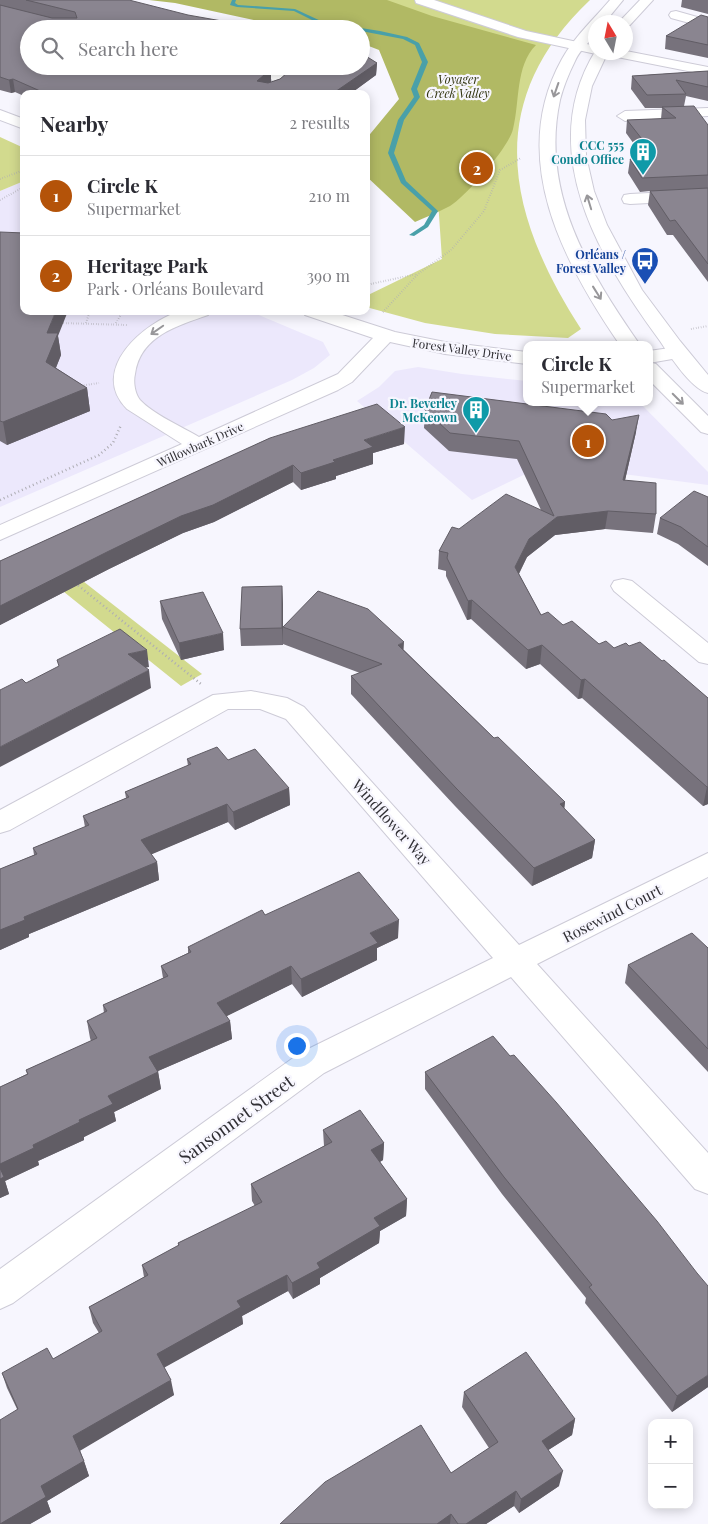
<!DOCTYPE html>
<html lang="en">
<head>
<meta charset="utf-8">
<style>
	:root { --surface:#fff; --page:#f2f2f3; --text:#2b2b33; --muted:#7c7c81; --line:#e1e1e2; --accent:#b45309 }
	body { margin:0; font-family:"Playfair Display",serif; background:var(--page); color:var(--text) }
	.controls { position:absolute; right:15px; bottom:15px; display:grid; overflow:hidden; border-radius:10px; box-shadow:0 2px 12px #0003 }
	.controls button { width:45px; height:45px; display:grid; place-items:center; padding:0; border:0; border-bottom:1px solid var(--line); background:var(--surface); color:var(--text); font:25px sans-serif }
	.compass { position:absolute; left:588px; top:15px; width:45px; height:45px; border-radius:50%; background:var(--surface); box-shadow:0 2px 12px #0003; rotate:350deg }
	.you { position:absolute; left:296px; top:1045px; width:18px; height:18px; margin:-12px; border:4px solid #fff; border-radius:50%; background:#1a73e8; box-shadow:0 0 0 8px #1a73e833 }
	.badge { display:grid; place-items:center; width:32px; height:32px; border-radius:50%; background:var(--accent); color:#fff; font-size:16px; font-weight:700 }
	.pin { position:absolute; translate:-50% -50%; border:2px solid #fff; box-shadow:0 1px 5px #0006 }
	.popup { position:absolute; left:523px; top:341px; width:130px; height:65px; box-sizing:border-box; display:grid; place-content:center; border-radius:10px; background:var(--surface); filter:drop-shadow(0 1px 4px #0005); font-size:16px; white-space:nowrap; color:var(--muted) }
	.popup b { font-size:19px; color:var(--text) }
	.popup::after { content:''; position:absolute; left:50%; top:100%; margin-left:-10px; border:10px solid transparent; border-top-color:var(--surface) }
	.list { margin:0; padding:0; list-style:none }
	h2 { display:flex; justify-content:space-between; align-items:center; height:65px; margin:0; padding:0 20px; font-size:21px }
	h2 small { font-size:16px; font-weight:400; color:var(--muted) }
	.list li { display:grid; grid-template-columns:32px 1fr auto; gap:15px; align-items:center; box-sizing:border-box; height:80px; padding:0 20px; border-top:1px solid var(--line) }
	.list b { display:block; font-size:19px; white-space:nowrap }
	.list p { margin:0; font-size:16px; white-space:nowrap; color:var(--muted) }
	.list em { font-size:16px; font-style:normal; color:var(--muted) }
	.icon { flex:none; width:28px; height:28px; fill:none; stroke:currentColor; stroke-width:2; stroke-linecap:round; stroke-linejoin:round }
	.map { position:relative; flex:none; width:708px; height:1524px; overflow:hidden }
	.search { position:absolute; background:var(--surface); box-shadow:0 2px 12px #0003; left:20px; top:20px; width:350px; height:55px; display:flex; align-items:center; gap:12px; box-sizing:border-box; padding:0 18px; border-radius:28px; color:var(--muted); font-size:19px }
	.panel { position:absolute; background:var(--surface); box-shadow:0 2px 12px #0003; left:20px; top:90px; width:350px; height:225px; border-radius:10px }
	.map>svg:first-child { display:block }
	.built { fill:#ece8fc }
	.green { fill:#d2da8e }
	.forest { fill:#b1b964 }
	.lines { fill:none; stroke-linecap:round; stroke-linejoin:round }
	.stream { fill:#49a0a9; fill-rule:evenodd }
	.minor-casing { stroke:#cdcbd7; stroke-width:2 }
	.major-casing { stroke:#cdcbd7; stroke-width:2 }
	.path-far1 { stroke:#aeadb4; stroke-width:2; stroke-dasharray:0.5 2; stroke-linecap:butt }
	.path { stroke:#aeadb4; stroke-width:2.5; stroke-dasharray:1 3; stroke-linecap:butt }
	.minor { fill:#fff; fill-rule:evenodd }
	.major { fill:#fff; fill-rule:evenodd }
	.wall { fill:#77727c; fill-rule:evenodd }
	.shaded-wall { fill:#615d65 }
	.building { fill:#8a8590; stroke:#615d65 }
	.oneway { stroke:#98979a }
	.labels { text-anchor:middle; dominant-baseline:central; stroke-width:4.5; stroke-linejoin:round; paint-order:stroke }
	.far-park-label { font-size:12px; font-style:italic; fill:#30330e; stroke:#f7f6fe }
	.far-culture-label { font-size:12px; font-weight:bold; fill:#0d838f; stroke:#f7f6fe; text-anchor:end }
	.far-transit-label { font-size:12px; font-weight:bold; fill:#164399; stroke:#f7f6fe; text-anchor:end }
	.far-street-label { font-size:12px; fill:#302f34; stroke:#f7f6fe }
	.street-label { font-size:15px; fill:#302f34; stroke:#f7f6fe }
	.near-street-label { font-size:18px; fill:#302f34; stroke:#f7f6fe }
</style>
</head>
<body>
<div class="map">
<svg width="708" height="1524" viewBox="0 0 708 1524">
	<rect width="100%" height="100%" fill="#f7f6fe"/>
	<path class="built" d="M 24,181 L 24,311 L 249,311 L 323,342 L 330,355 L 314,368 L 292,380 L 0,507 L 0,191 Z
		M 418,367 L 462,374 L 527,381 L 527,402 L 639,402 L 708,472 L 708,485 L 546,464 L 472,500 L 357,401 L 379,387 L 395,371 Z"/>
	<path class="green" d="M 286,0 L 590,0 C 481,103 508,216 581,329 L 568,338 L 495,334 L 425,323 L 366,307 L 366,296 L 442,259 L 433,127 L 440,31 Z
		M 0,137 L 24,148 L 24,181 L 0,191 Z
		M 38,546 L 202,674 L 181,686 L 18,555 Z"/>
	<path class="forest" d="M 149,0 L 387,0 L 432,16 L 536,45 C 515,66 520,102 513,129 C 509,147 466,196 450,206 C 439,212 426,217 415,222 L 366,176 L 366,139 L 399,99 L 379,50 L 361,43 L 361,29 L 296,29 L 175,3 Z"/>
	<g class="lines">
		<path class="stream" d="M 232,0 L 236,0 L 235,3 L 238,5 L 295,9 L 323,22 L 380,31 L 407,37 L 419,43 L 428,62 L 417,89 L 420,97 L 404,120 L 394,153 L 406,181 L 438,211 L 428,227 L 414,236 L 409,235 L 424,225 L 432,211 L 401,183 L 388,153 L 398,120 L 414,97 L 411,89 L 422,62 L 415,45 L 403,39 L 361,31 L 361,29 L 350,29 L 320,24 L 294,11 L 237,7 L 230,5 Z"/>
		<defs>
			<path id="minor" d="M 415,0 L 434,0 L 526,31 L 596,46 L 596,52 L 601,52 L 596,54 L 518,37 L 416,3 Z
				M 676,11 L 708,20 L 708,28 L 671,18 L 669,15 L 671,12 Z
				M 626,51 L 708,67 L 708,75 L 612,56 L 605,52 L 626,52 Z
				M 232,66 C 251,66 277,64 289,81 C 281,94 273,94 259,94 L 274,82 L 270,78 L 234,69 Z
				M 708,108 L 708,116 L 625,121 L 617,116 L 625,111 Z
				M 0,110 L 24,119 L 24,129 L 0,120 Z
				M 708,190 L 708,200 L 630,204 L 624,203 L 622,199 L 624,195 L 630,194 Z
				M 181,311 L 210,311 L 208,315 C 177,326 140,336 135,374 C 133,382 135,394 140,400 C 153,414 182,427 199,437 L 338,374 L 373,338 L 305,315 L 303,311 L 330,311 L 395,332 L 445,342 L 527,352 L 527,364 L 445,354 L 390,342 L 352,382 L 338,390 L 0,540 L 0,525 L 182,444 L 127,409 C 88,370 144,322 181,311 Z
				M 677,347 L 684,349 L 687,353 L 684,357 L 649,363 L 649,351 Z
				M 623,579 L 632,581 L 708,643 L 708,664 L 699,662 L 614,591 L 611,586 L 614,581 Z
				M 251,691 L 287,698 L 304,707 L 519,945 L 708,853 L 708,877 L 537,964 L 708,1153 L 708,1194 L 695,1189 L 511,977 L 324,1073 L 13,1303 L 0,1309 L 0,1269 L 300,1053 L 493,958 L 286,719 L 260,709 L 228,709 L 10,830 L 0,833 L 0,810 L 213,695 Z"/>
			<path id="major" d="M 610,0 L 623,0 L 605,22 L 596,22 C 596,41 582,45 575,61 C 569,73 563,88 560,100 C 540,192 589,272 640,345 L 620,345 C 563,262 507,158 562,59 C 574,37 594,19 610,0 Z
				M 640,0 L 653,0 L 630,25 L 626,26 L 626,22 L 619,22 Z
				M 596,50 L 596,52 L 608,52 L 592,86 L 585,120 L 586,156 L 594,191 L 607,225 L 642,290 L 680,341 L 708,375 L 708,393 C 691,389 670,356 660,341 C 599,258 534,150 596,50 Z
				M 649,362 L 656,364 L 708,416 L 708,434 L 701,432 L 649,380 Z"/>
		</defs>
		<use href="#minor" class="minor-casing"/>
		<use href="#major" class="major-casing"/>
		<path class="path-far1" d="M 0,179 L 24,170
			M 0,200 L 24,187
			M 366,285 L 417,274
			M 383,312 L 418,274 L 451,250 L 484,211 L 500,170 L 521,158
			M 61,323 L 127,325
			M 86,323 L 90,311
			M 116,323 L 123,311
			M 691,329 L 708,326
			M 79,386 L 99,383"/>
		<path class="path" d="M 0,500 L 99,455 L 113,443 L 121,425
			M 75,583 L 201,684"/>
		<use href="#minor" class="minor"/>
		<use href="#major" class="major"/>
	</g>
	<path class="wall" d="M 0,0 L 129,0 L 29,66 L 361,66 L 377,63 L 376,75 L 350,94 L 24,94 L 24,96 L 15,92 L 11,93 L 0,90 ZM 270,68 L 285,74 L 286,75 L 280,79 L 271,82 L 271,69 Z
		M 682,0 L 708,0 L 708,14 L 681,7 Z
		M 708,17 L 708,58 L 665,49 L 666,36 Z
		M 708,71 L 708,101 L 686,96 L 684,106 L 708,125 L 708,282 L 673,235 L 667,235 L 648,205 L 650,191 L 640,192 L 628,173 L 630,159 L 644,158 L 626,133 L 627,120 L 661,119 L 662,108 L 645,108 L 631,89 L 632,76 Z
		M 0,232 L 58,336 L 61,355 L 56,368 L 87,388 L 90,411 L 7,445 L 0,441 Z
		M 425,410 L 612,420 L 636,432 L 625,480 L 656,514 L 653,533 L 605,529 L 555,535 L 527,557 L 519,574 L 541,615 L 563,625 L 599,644 L 614,648 L 629,646 L 662,661 L 708,698 L 708,804 L 703,806 L 582,698 L 578,699 L 540,664 L 526,669 L 471,619 L 467,620 L 446,576 L 446,571 L 438,569 L 439,551 L 459,529 L 541,510 L 517,459 L 449,451 L 424,428 Z
		M 270,438 L 404,444 L 373,453 L 373,464 L 336,476 L 336,479 L 301,490 L 293,482 L 214,522 L 183,533 L 109,569 L 0,625 L 0,561 Z
		M 708,497 L 708,566 L 678,544 L 657,534 L 660,518 Z
		M 282,586 L 283,627 L 404,650 L 494,738 L 565,802 L 564,809 L 595,840 L 592,858 L 532,886 L 455,806 L 351,694 L 351,676 L 360,673 L 283,644 L 283,629 L 283,645 L 241,646 L 240,629 Z
		M 160,601 L 224,650 L 181,660 L 162,619 Z
		M 187,759 L 228,760 L 289,788 L 290,805 L 235,830 L 228,822 L 151,854 L 157,862 L 159,880 L 29,934 L 29,937 L 0,950 L 0,869 L 34,855 L 33,848 L 85,827 L 83,816 L 126,798 L 125,792 L 188,766 Z
		M 265,915 L 398,938 L 377,948 L 377,960 L 302,997 L 292,984 L 226,1016 L 230,1021 L 232,1039 L 158,1071 L 161,1089 L 114,1112 L 116,1121 L 84,1137 L 84,1140 L 38,1161 L 39,1165 L 5,1181 L 9,1194 L 0,1198 L 0,1087 L 27,1074 L 26,1070 L 91,1041 L 90,1038 L 87,1021 L 104,1013 L 103,1005 L 163,978 L 161,966 L 188,953 L 188,947 Z
		M 708,948 L 708,1072 L 625,983 L 628,965 Z
		M 425,1072 L 708,1387 L 672,1412 L 585,1303 L 586,1298 L 502,1194 L 425,1089 Z
		M 323,1130 L 384,1143 L 383,1160 L 380,1162 L 407,1199 L 406,1216 L 380,1231 L 379,1243 L 320,1278 L 320,1284 L 293,1299 L 288,1291 L 242,1316 L 243,1324 L 164,1367 L 174,1395 L 80,1450 L 89,1476 L 47,1501 L 51,1512 L 30,1524 L 0,1524 L 17,1409 L 7,1388 L 2,1373 L 53,1359 L 99,1333 L 93,1323 L 89,1307 L 144,1277 L 142,1265 L 178,1246 L 178,1243 L 255,1206 L 252,1201 L 251,1184 L 324,1146 Z
		M 464,1392 L 575,1419 L 572,1435 L 548,1450 L 559,1486 L 519,1513 L 514,1506 L 486,1524 L 280,1524 L 451,1473 L 489,1448 L 462,1407 Z"/>
	<path class="shaded-wall" d="M 377,63 L 376,75 L 350,94 L 332,94 Z
		M 271,69 L 271,82 L 257,94 L 257,81 Z
		M 13,79 L 15,92 L 11,93 L 9,80 Z
		M 56,311 L 68,311 L 58,336 L 61,355 L 49,384 L 46,362 L 47,333 Z
		M 87,388 L 90,411 L 7,445 L 3,422 Z
		M 639,415 L 636,432 L 621,498 L 623,480 Z
		M 405,427 L 404,444 L 373,453 L 373,464 L 336,476 L 336,479 L 301,490 L 301,473 L 364,440 Z
		M 293,465 L 293,482 L 214,522 L 183,533 L 109,569 L 0,625 L 0,606 L 107,552 L 181,516 Z
		M 608,511 L 605,529 L 555,535 L 527,557 L 513,585 L 515,567 L 529,539 L 557,517 Z
		M 282,586 L 283,604 L 283,645 L 282,628 Z
		M 472,600 L 471,619 L 467,620 L 468,601 Z
		M 223,633 L 224,650 L 181,660 L 179,643 Z
		M 404,642 L 403,660 L 398,645 Z
		M 542,645 L 540,664 L 526,669 L 528,650 Z
		M 147,650 L 149,667 L 131,671 L 128,654 Z
		M 149,670 L 151,688 L 0,767 L 0,747 Z
		M 585,679 L 582,698 L 578,699 L 581,680 Z
		M 707,787 L 708,787 L 708,804 L 703,806 Z
		M 289,788 L 290,805 L 235,830 L 233,812 Z
		M 565,802 L 563,820 L 560,804 Z
		M 227,804 L 228,822 L 143,858 L 141,840 Z
		M 595,840 L 592,858 L 532,886 L 534,868 Z
		M 157,862 L 159,880 L 29,934 L 29,937 L 0,950 L 0,930 L 24,917 Z
		M 399,920 L 398,938 L 377,948 L 377,960 L 302,997 L 301,979 L 370,933 Z
		M 291,966 L 292,984 L 219,1020 L 217,1003 Z
		M 230,1021 L 232,1039 L 151,1074 L 149,1057 Z
		M 158,1072 L 161,1089 L 114,1112 L 116,1121 L 84,1137 L 84,1140 L 38,1161 L 39,1165 L 5,1181 L 9,1194 L 0,1198 L 0,1164 L 33,1145 L 79,1120 L 108,1096 Z
		M 384,1143 L 383,1160 L 371,1167 L 371,1150 Z
		M 407,1199 L 406,1216 L 380,1231 L 379,1243 L 320,1278 L 320,1284 L 293,1299 L 292,1283 L 374,1218 Z
		M 287,1275 L 288,1291 L 242,1316 L 243,1324 L 160,1370 L 157,1354 L 237,1301 Z
		M 708,1375 L 708,1387 L 672,1412 L 677,1396 Z
		M 171,1380 L 174,1395 L 78,1452 L 73,1436 Z
		M 575,1419 L 572,1435 L 539,1456 L 542,1441 Z
		M 84,1461 L 89,1476 L 47,1501 L 51,1512 L 30,1524 L 0,1524 L 41,1486 Z
		M 563,1471 L 559,1486 L 519,1513 L 521,1499 Z
		M 516,1491 L 514,1506 L 486,1524 L 466,1524 Z
		M 451,1514 L 450,1524 L 437,1524 Z"/>
	<path class="building" d="M 26,0 L 129,0 L 188,15 L 267,29 L 29,29 L 29,66 L 267,66 L 269,67 L 271,69 L 257,81 L 268,83 L 280,79 L 287,73 L 291,68 L 289,66 L 361,66 L 361,53 L 377,63 L 332,94 L 47,94 L 13,79 L 9,80 L 0,77 L 0,5 L 52,18 L 77,18 L 75,12 Z
		M 701,15 L 708,17 L 708,45 L 666,36 Z
		M 708,71 L 708,87 L 676,80 L 686,94 L 647,95 L 632,76 Z
		M 694,106 L 708,125 L 708,175 L 642,178 L 630,159 L 656,157 L 627,120 L 676,118 L 662,107 Z
		M 708,188 L 708,264 L 675,220 L 670,221 L 650,191 Z
		M 0,232 L 24,233 L 24,311 L 56,311 L 47,333 L 58,333 L 46,362 L 87,388 L 3,422 L 0,421 Z
		M 432,392 L 606,414 L 612,420 L 639,415 L 623,480 L 656,483 L 656,514 L 608,511 L 557,517 L 529,539 L 515,567 L 541,615 L 548,612 L 563,625 L 572,621 L 599,644 L 606,641 L 614,648 L 626,643 L 629,646 L 640,642 L 662,661 L 664,660 L 708,698 L 708,787 L 707,787 L 585,679 L 581,680 L 542,645 L 528,650 L 472,600 L 468,601 L 447,558 L 448,553 L 439,551 L 452,527 L 459,529 L 506,494 L 554,516 L 519,441 L 450,433 L 425,410 Z
		M 377,404 L 405,427 L 364,440 L 373,447 L 333,460 L 335,462 L 301,473 L 293,465 L 213,505 L 181,516 L 107,552 L 0,606 L 0,561 L 270,438 Z
		M 694,491 L 708,497 L 708,547 L 681,527 L 660,518 Z
		M 282,586 L 282,628 L 240,629 L 242,587 Z
		M 318,591 L 368,609 L 404,642 L 398,645 L 494,738 L 498,737 L 565,802 L 560,804 L 595,840 L 534,868 L 456,788 L 351,676 L 382,664 L 283,627 Z
		M 203,592 L 223,633 L 179,643 L 160,601 Z
		M 120,629 L 147,650 L 128,654 L 149,670 L 0,747 L 0,690 L 22,679 L 26,683 L 59,666 L 57,660 Z
		M 217,747 L 228,760 L 255,749 L 289,788 L 233,812 L 227,804 L 141,840 L 157,862 L 24,917 L 25,920 L 0,930 L 0,869 L 37,854 L 33,848 L 89,825 L 83,816 L 129,797 L 125,792 L 191,764 L 187,759 Z
		M 359,872 L 399,920 L 370,933 L 378,943 L 301,979 L 291,966 L 217,1003 L 230,1021 L 149,1057 L 158,1072 L 108,1096 L 113,1104 L 79,1120 L 80,1122 L 33,1145 L 34,1148 L 0,1164 L 0,1087 L 28,1074 L 26,1070 L 97,1038 L 87,1021 L 107,1011 L 103,1005 L 168,976 L 161,966 L 191,952 L 188,947 L 262,910 L 265,915 Z
		M 692,933 L 708,948 L 708,1049 L 628,965 Z
		M 493,1036 L 510,1056 L 514,1055 L 556,1102 L 657,1221 L 697,1273 L 708,1286 L 708,1375 L 677,1396 L 589,1287 L 592,1285 L 504,1177 L 425,1072 Z
		M 360,1110 L 384,1143 L 371,1150 L 407,1199 L 374,1218 L 380,1226 L 317,1263 L 320,1268 L 292,1283 L 287,1275 L 237,1301 L 241,1307 L 157,1354 L 171,1380 L 73,1436 L 84,1461 L 41,1486 L 46,1497 L 0,1524 L 0,1420 L 18,1409 L 2,1373 L 47,1348 L 53,1359 L 102,1331 L 89,1307 L 148,1275 L 142,1265 L 179,1245 L 178,1243 L 262,1202 L 251,1184 L 332,1142 L 323,1130 Z
		M 0,1168 L 4,1177 L 0,1179 Z
		M 526,1352 L 575,1419 L 542,1441 L 563,1471 L 521,1499 L 516,1491 L 466,1524 L 458,1524 L 451,1514 L 437,1524 L 280,1524 L 325,1482 L 421,1425 L 451,1473 L 498,1442 L 464,1392 Z"/>
	<defs><path id="oneway-shaft" d="M-6 0H5M1.5-3L5.5 0L1.5 3" fill="none" stroke-width="1.6" stroke-linecap="round" stroke-linejoin="round" transform="scale(1.25)"/></defs>
	<g class="oneway">
		<use href="#oneway-shaft" transform="translate(556 90) rotate(109)"/>
		<use href="#oneway-shaft" transform="translate(589 202) rotate(-107)"/>
		<use href="#oneway-shaft" transform="translate(597 293) rotate(58)"/>
		<use href="#oneway-shaft" transform="translate(157 330) rotate(145)"/>
		<use href="#oneway-shaft" transform="translate(678 399) rotate(45)"/>
	</g>
	<defs>
		<symbol id="building-pin" viewBox="-11 -11 22 30"><path d="M0 17L-7.5 6A9.5 9.5 0 1 1 7.5 6Z" fill="#0f9aa8" stroke="#f7f6fe"/><path d="M-4-6H4V6H1V3H-1V6H-4ZM-2.5-4.3h1.7v1.8h-1.7ZM.8-4.3h1.7v1.8H.8ZM-2.5-1h1.7V.8h-1.7ZM.8-1h1.7V.8H.8Z" fill="#fff"/></symbol>
		<symbol id="bus-pin" viewBox="-11 -11 22 30"><path d="M0 17L-7.5 6A9.5 9.5 0 1 1 7.5 6Z" fill="#1a4fb4" stroke="#f7f6fe"/><path d="M-5-6H5V4H4V6H2V4H-2V6H-4V4H-5ZM-3.5-4V0h7V-4ZM-3.5 1.2v1.5H-2V1.2ZM2 1.2v1.5H3.5V1.2Z" fill="#fff"/></symbol>
	</defs>
	<g fill-rule="evenodd">
		<use href="#building-pin" x="627" y="136" width="32" height="43"/>
		<use href="#bus-pin" x="629" y="245" width="32" height="43"/>
		<use href="#building-pin" x="460" y="394" width="32" height="43"/>
	</g>
	<g class="labels">
		<g class="far-park-label">
			<text x="458" y="79">Voyager<tspan x="458" dy="14">Creek Valley</tspan></text>
		</g>
		<g class="far-culture-label">
			<text x="624" y="145">CCC 555<tspan x="624" dy="14">Condo Office</tspan></text>
			<text x="457" y="403">Dr. Beverley<tspan x="457" dy="14">McKeown</tspan></text>
		</g>
		<g class="far-transit-label">
			<text x="626" y="254">Orléans /<tspan x="626" dy="14">Forest Valley</tspan></text>
		</g>
		<g class="far-street-label">
			<text transform="translate(462 349) rotate(8)">Forest Valley Drive</text>
			<text transform="translate(200 444) rotate(-24)">Willowbark Drive</text>
		</g>
		<g class="street-label">
			<text transform="translate(392 822) rotate(48)">Windflower Way</text>
			<text transform="translate(612 913) rotate(-27)">Rosewind Court</text>
		</g>
		<g class="near-street-label">
			<text transform="translate(236 1119) rotate(-36)">Sansonnet Street</text>
		</g>
	</g>
</svg>
<div class="controls">
<button>+</button>
<button>−</button>
</div>
<svg class="compass" viewBox="-18 -18 36 36"><path d="M0-13l5 13h-10z" fill="#e53935"/><path d="M0 13l5-13h-10z" fill="#7c7c81"/></svg>
<div class="you"></div>
<div class="pin badge" style="left:588px;top:441px">1</div>
<div class="popup"><b>Circle K</b>Supermarket</div>
<div class="pin badge" style="left:477px;top:168px">2</div>
<div class="search"><svg class="icon" aria-label="search" viewBox="0 0 24 24"><circle cx="10" cy="10" r="6"/><path d="M15 15l6 6"/></svg>Search here</div>
<section class="panel">
<h2>Nearby<small>2 results</small></h2>
<ul class="list">
<li><span class="badge">1</span><div><b>Circle K</b><p>Supermarket</p></div><em>210 m</em></li>
<li><span class="badge">2</span><div><b>Heritage Park</b><p>Park · Orléans Boulevard</p></div><em>390 m</em></li>
</ul>
</section>
</div>
</body>
</html>
